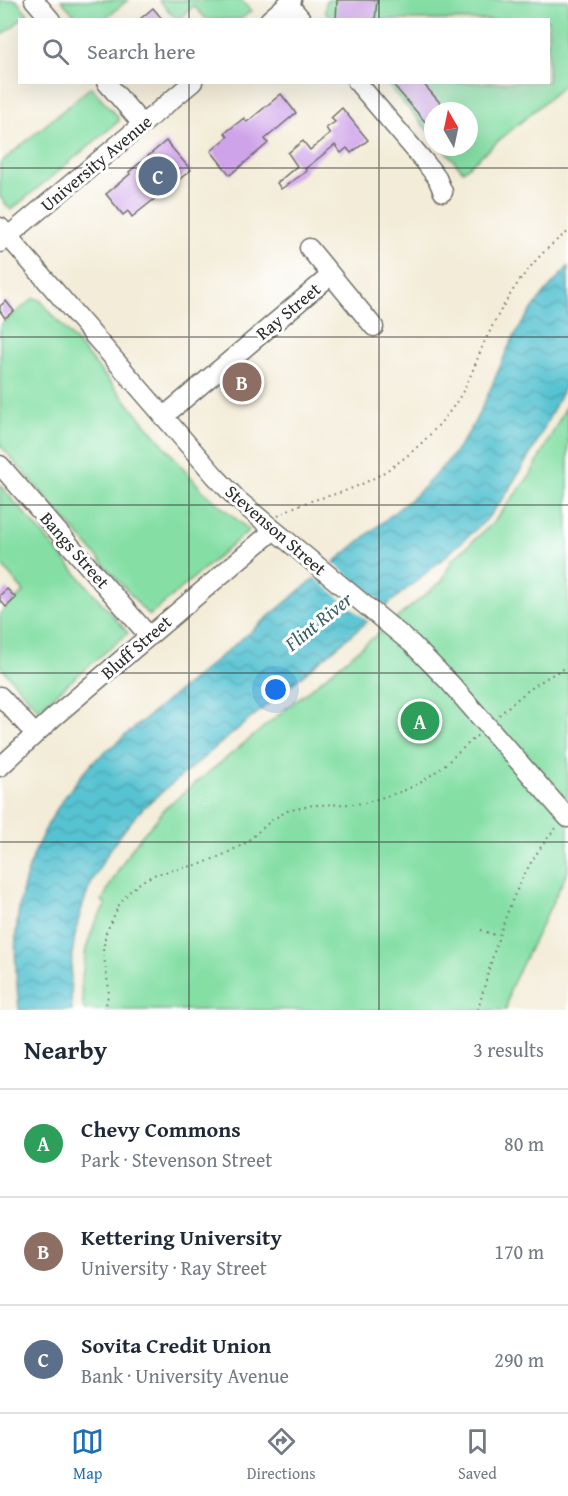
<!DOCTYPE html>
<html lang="en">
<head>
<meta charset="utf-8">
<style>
	:root { --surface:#fff; --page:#f6f6f7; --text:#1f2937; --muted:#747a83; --line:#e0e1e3; --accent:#1f6fb2 }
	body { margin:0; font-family:"Gentium Book Plus",serif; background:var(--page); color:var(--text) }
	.compass { position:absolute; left:424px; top:102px; width:54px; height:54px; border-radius:50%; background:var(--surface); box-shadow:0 6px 24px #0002; rotate:351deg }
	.you { position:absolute; left:276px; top:690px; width:21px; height:21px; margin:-15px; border:4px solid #fff; border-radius:50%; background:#1a73e8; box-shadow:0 0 0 9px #1a73e833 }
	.badge { display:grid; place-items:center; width:39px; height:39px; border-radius:50%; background:var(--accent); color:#fff; font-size:20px; font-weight:700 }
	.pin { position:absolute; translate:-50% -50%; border:3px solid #fff; box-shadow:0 2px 6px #0006 }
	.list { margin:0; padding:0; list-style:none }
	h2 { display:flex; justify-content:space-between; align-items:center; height:78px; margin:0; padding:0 24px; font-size:26px }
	h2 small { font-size:20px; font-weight:400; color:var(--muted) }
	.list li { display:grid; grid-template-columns:39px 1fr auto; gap:18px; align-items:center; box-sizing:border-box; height:108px; padding:0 24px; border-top:2px solid var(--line) }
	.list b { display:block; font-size:22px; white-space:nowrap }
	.list p { margin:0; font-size:20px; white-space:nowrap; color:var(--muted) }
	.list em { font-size:20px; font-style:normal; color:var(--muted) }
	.icon { flex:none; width:33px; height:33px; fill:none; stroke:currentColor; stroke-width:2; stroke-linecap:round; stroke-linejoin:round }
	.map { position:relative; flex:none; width:568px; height:1010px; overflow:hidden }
	.search { position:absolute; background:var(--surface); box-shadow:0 6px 24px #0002; left:18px; right:18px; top:18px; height:66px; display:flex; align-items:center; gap:15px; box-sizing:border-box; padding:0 21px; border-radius:0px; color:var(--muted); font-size:22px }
	.sheet { height:402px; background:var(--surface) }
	nav { display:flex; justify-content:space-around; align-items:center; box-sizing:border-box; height:84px; border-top:2px solid var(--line); background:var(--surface); font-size:16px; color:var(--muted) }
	nav a { display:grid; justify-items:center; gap:3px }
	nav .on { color:var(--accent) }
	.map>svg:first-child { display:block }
	.green { fill:#85dfa5; stroke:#588568; stroke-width:1.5 }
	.water { fill:url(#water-waves); stroke:#41777e; stroke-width:1.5 }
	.pier { fill:#f3ecd8 }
	.building { fill:#cfa3e9 }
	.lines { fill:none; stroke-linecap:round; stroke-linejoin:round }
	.minor-casing { stroke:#716f68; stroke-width:21 }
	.path { stroke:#716f68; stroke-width:2; stroke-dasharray:1.5 4.5; stroke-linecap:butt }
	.minor { stroke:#fff; stroke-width:18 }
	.grid { fill:none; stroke:#2b2b2b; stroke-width:1.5; stroke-opacity:0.55 }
	.labels { text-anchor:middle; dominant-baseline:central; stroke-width:6; stroke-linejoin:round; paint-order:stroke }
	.street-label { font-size:18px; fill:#2b2b2b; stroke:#fff }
	.water-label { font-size:20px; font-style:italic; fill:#3a6065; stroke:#fff }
</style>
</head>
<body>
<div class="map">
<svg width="568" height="1010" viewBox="0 0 568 1010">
	<defs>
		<pattern id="water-waves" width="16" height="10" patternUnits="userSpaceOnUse" patternTransform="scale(1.5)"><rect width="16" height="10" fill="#57c3d2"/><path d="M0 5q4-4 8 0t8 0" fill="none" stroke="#489fab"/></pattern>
	</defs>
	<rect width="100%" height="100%" fill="#fff"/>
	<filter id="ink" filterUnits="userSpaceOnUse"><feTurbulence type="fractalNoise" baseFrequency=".0167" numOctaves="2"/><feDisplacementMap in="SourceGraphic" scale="12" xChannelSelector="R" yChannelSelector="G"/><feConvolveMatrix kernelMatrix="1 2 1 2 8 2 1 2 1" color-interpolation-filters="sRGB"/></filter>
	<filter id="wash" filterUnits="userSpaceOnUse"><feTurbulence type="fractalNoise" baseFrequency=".008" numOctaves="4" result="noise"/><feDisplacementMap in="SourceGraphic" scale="24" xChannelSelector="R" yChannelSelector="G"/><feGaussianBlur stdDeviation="1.35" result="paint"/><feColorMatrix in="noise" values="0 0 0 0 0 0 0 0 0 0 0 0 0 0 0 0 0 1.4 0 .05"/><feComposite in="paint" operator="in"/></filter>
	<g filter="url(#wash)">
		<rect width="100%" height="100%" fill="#f3ecd8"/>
		<path class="green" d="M 0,0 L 16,0 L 28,14 L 0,37 Z
			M 61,0 L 128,0 L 104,19 L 78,19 Z
			M 159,0 L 241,0 L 251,11 L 241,19 L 206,19 L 194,6 L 178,19 L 176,19 Z
			M 326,0 L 568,0 L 568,82 L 463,171 L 442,147 L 469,147 L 469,111 L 433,111 L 433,136 L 386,83 L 548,82 L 548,20 L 332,20 L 325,12 Z
			M 91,87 L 117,116 L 119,121 L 11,210 L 0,197 L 0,163 Z
			M 34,298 L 40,300 L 203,491 L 249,530 L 149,616 L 0,445 L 0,325 Z
			M 568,403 L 568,871 L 510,989 L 506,1010 L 84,1010 L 81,986 L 86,949 L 94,925 L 106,904 L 102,901 C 113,879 124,858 139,839 C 147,829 157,821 164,809 L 442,581 L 452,560 L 493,523 L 531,474 Z
			M 0,485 L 128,633 L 38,709 L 0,666 L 0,613 L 24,592 L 0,563 Z"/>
		<path class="water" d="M 568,267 L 568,380 L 534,448 L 503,499 L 486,520 L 445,557 L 144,807 C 88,867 65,929 72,1010 L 19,1010 C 17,986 14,960 16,936 C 20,868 48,811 93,762 L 419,492 C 437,473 455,455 469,432 C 486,404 496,374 510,344 C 525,315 546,291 568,267 Z"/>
		<path class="pier" d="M 331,561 L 388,608 L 370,623 L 313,576 Z"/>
		<g id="blocks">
			<path class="building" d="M 337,0 L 377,0 L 375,20 L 336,20 Z
				M 153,8 L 163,20 L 139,20 Z
				M 391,82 L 422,82 L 447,111 L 433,111 L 433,131 Z
				M 281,94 L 296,113 L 265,139 L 268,143 L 266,145 L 230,175 L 211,151 L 228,137 L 225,133 L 244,118 L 247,122 Z
				M 342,108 L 368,140 L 351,153 L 347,148 L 341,153 L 335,145 L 305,169 L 307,171 L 281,189 L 277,183 L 297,166 L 288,153 L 303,141 L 310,150 L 330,134 L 326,128 L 335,122 L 331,118 Z
				M 166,141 L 191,170 L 132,217 L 128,211 L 123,215 L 106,194 L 130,174 L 129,172 Z
				M 6,301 L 14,311 L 5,318 L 0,311 L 0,306 Z
				M 7,589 L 16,598 L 6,607 L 0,600 L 0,595 Z"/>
		</g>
	</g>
	<g filter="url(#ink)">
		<use href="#blocks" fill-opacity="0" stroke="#716f68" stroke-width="1.5"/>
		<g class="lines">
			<defs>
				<path id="minor" d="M 34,0 L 51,20
					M 288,3 L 302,20
					M 269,20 L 292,0
					M 106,82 L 142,124
					M 357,82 L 425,162 L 437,178 L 443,192
					M 0,227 L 216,477 L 238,500 L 262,520 L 412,644 L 450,683 L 568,818
					M 0,243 L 193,82
					M 309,248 L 374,327
					M 163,417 L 331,275
					M 0,465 L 149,636
					M 0,696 L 35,734
					M 0,767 L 54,717 L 274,530"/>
			</defs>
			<use href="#minor" class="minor-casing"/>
			<path class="path" d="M 278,516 C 302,500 324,499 350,489 C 382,477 412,455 435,429 C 449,414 462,396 470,377 C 477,361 482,345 490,331 C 507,295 535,254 568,232
				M 499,715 C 520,696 542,678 568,667
				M 481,930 L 498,936
				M 105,1010 L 109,990 L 103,951 L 106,933 L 119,905 L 128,893 L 142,881 L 156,874 L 201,864 L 225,854 L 244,844 L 272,820 L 287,811 L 313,805 L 353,804 L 364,803 L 403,791 L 420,783 L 441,768 L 478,735
				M 478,1010 C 495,947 512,877 557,827"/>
			<use href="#minor" class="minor"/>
		</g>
	</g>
	<path class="grid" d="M 189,0 L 189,20M 379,0 L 379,20M 189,82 L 189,1010M 379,82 L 379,1010M 0,168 L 568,168M 0,337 L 568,337M 0,505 L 568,505M 0,673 L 568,673M 0,842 L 568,842"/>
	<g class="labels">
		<g class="street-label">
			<text transform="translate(96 163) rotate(-40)">University Avenue</text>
			<text transform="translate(288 311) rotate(-40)">Ray Street</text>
			<text transform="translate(276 530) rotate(41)">Stevenson Street</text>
			<text transform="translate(75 550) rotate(49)">Bangs Street</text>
			<text transform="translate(136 647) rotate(-41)">Bluff Street</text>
		</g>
		<g class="water-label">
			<text transform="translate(318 621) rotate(-39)">Flint River</text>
		</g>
	</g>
</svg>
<svg class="compass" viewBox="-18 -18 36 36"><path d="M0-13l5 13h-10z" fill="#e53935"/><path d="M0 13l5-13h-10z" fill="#747a83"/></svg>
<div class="you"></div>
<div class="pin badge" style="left:420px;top:721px;background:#2e9e5b">A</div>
<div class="pin badge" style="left:242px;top:382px;background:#8d6e63">B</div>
<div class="pin badge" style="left:158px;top:176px;background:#5c6f8a">C</div>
<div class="search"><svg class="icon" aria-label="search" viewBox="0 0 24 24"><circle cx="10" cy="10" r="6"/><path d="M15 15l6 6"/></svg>Search here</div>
</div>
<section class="sheet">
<h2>Nearby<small>3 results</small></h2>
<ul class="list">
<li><span class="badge" style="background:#2e9e5b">A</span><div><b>Chevy Commons</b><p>Park · Stevenson Street</p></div><em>80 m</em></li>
<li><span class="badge" style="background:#8d6e63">B</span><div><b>Kettering University</b><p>University · Ray Street</p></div><em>170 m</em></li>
<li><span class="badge" style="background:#5c6f8a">C</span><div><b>Sovita Credit Union</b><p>Bank · University Avenue</p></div><em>290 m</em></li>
</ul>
</section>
<nav>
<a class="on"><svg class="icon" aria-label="map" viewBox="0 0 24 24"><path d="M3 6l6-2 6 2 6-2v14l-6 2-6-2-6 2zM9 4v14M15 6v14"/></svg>Map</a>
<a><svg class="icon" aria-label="directions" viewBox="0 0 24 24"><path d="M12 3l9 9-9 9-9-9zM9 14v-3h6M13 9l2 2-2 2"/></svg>Directions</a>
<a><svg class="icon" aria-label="saved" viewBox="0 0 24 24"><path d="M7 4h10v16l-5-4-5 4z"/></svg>Saved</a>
</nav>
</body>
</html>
